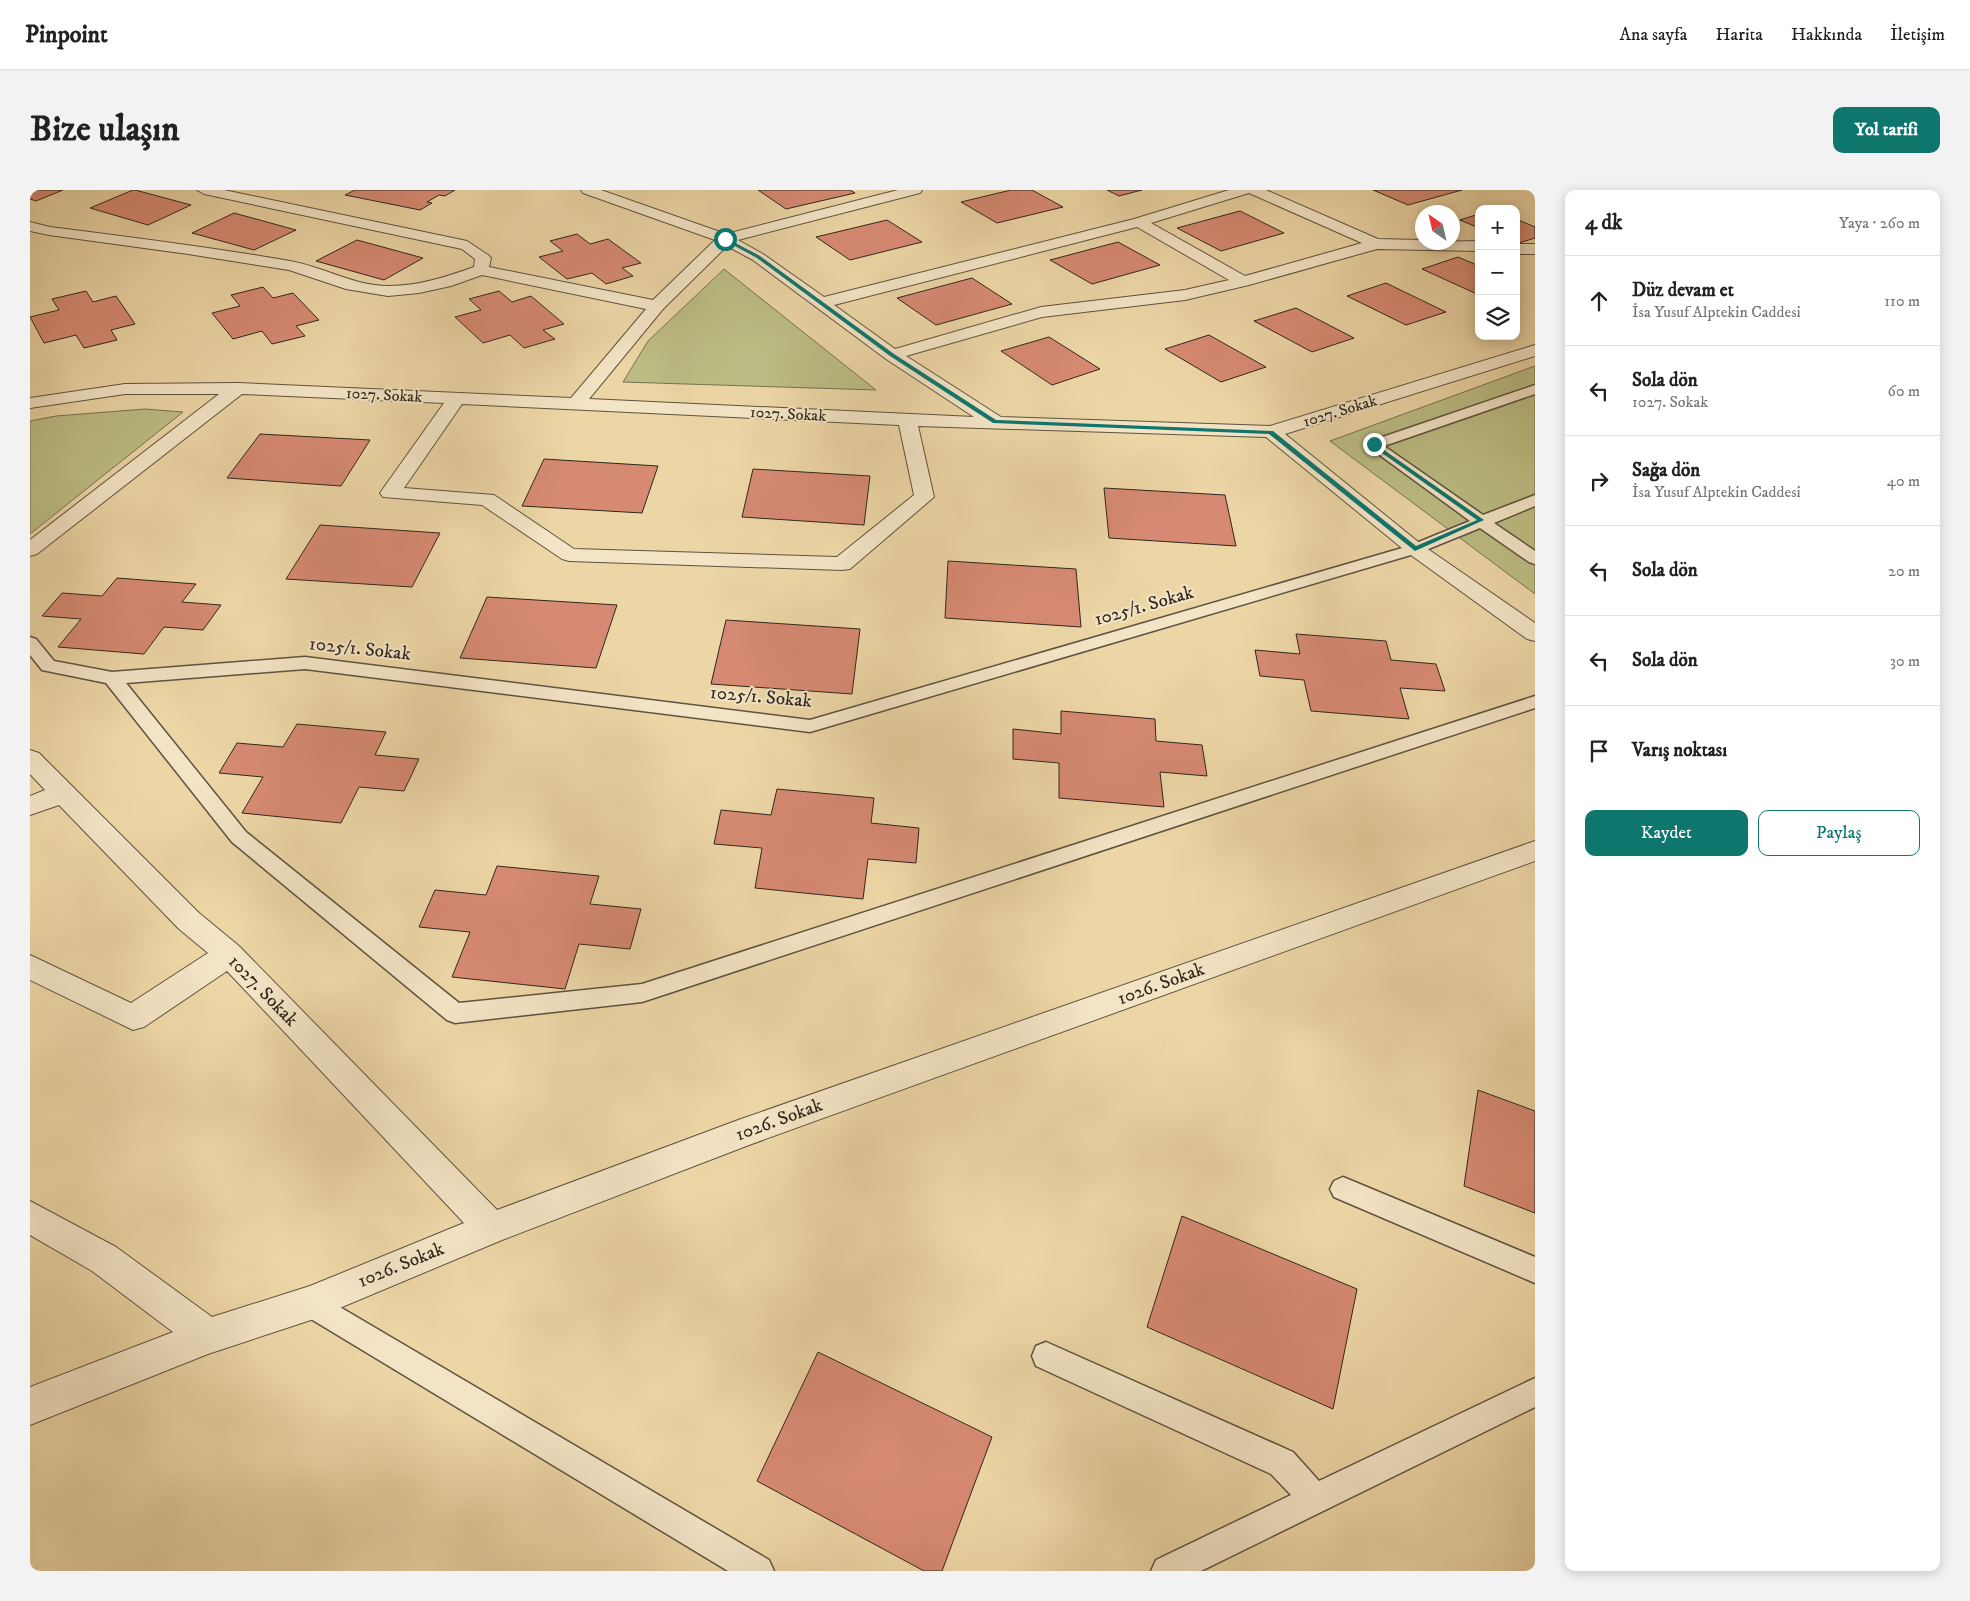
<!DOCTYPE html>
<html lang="tr">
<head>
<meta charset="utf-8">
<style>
	:root { --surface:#fff; --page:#f2f2f2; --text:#222; --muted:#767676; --line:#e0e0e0; --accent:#0f766e }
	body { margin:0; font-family:"IM FELL DW Pica",serif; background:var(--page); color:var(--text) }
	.controls { position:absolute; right:15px; top:15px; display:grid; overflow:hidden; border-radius:10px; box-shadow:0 2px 12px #0003 }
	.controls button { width:45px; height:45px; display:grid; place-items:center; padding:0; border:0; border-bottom:1px solid var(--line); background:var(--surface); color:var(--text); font:25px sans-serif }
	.compass { position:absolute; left:1385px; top:15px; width:45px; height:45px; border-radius:50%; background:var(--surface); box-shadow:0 2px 12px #0003; rotate:326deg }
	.stop { position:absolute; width:15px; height:15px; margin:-11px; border:4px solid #0f766e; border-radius:50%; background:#fff }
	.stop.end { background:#0f766e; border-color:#fff; box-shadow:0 1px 5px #0008 }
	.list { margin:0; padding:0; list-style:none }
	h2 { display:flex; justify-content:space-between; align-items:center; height:65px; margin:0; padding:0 20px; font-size:21px }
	h2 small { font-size:16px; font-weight:400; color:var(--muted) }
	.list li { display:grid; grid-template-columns:32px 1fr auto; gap:15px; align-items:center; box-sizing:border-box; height:90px; padding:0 20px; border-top:1px solid var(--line) }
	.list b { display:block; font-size:19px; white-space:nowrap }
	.list p { margin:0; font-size:16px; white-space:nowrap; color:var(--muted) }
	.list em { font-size:16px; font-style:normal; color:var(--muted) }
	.actions { display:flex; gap:10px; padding:15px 20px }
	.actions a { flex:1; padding:11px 0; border:1px solid var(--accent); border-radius:10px; text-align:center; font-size:18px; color:var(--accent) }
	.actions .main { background:var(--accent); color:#fff }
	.icon { flex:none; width:28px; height:28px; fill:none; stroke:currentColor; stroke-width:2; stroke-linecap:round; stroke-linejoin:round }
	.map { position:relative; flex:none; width:1505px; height:1381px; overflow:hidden; border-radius:10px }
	header { display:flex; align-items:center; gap:30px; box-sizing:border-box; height:70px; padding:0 25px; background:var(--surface); border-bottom:1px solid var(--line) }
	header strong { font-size:24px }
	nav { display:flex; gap:28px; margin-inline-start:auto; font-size:18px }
	.intro { display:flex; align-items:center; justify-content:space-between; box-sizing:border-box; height:120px; padding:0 30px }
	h1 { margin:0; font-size:35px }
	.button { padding:12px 22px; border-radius:10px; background:var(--accent); color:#fff; font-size:18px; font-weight:700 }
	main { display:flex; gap:30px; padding:0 30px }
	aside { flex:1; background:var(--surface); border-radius:10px; box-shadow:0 2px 12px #0003 }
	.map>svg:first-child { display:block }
	.green { fill:#bcbd84; stroke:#767251 }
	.building { fill:#d78a73; stroke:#2f271e }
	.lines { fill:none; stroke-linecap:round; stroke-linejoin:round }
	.lane-casing { stroke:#5e5340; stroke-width:3 }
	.street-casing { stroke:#5e5340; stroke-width:2 }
	.lane { fill:#f3e4c5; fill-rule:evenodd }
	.street { fill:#f3e4c5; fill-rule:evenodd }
	.route { fill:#0f766e }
	.labels { text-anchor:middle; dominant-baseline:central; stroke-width:4; stroke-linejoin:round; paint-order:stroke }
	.far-street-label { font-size:16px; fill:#2f271e; stroke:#f3e4c5 }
	.street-label { font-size:19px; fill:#2f271e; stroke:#f3e4c5 }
</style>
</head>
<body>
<header>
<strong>Pinpoint</strong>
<nav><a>Ana sayfa</a><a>Harita</a><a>Hakkında</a><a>İletişim</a></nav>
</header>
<div class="intro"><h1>Bize ulaşın</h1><a class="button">Yol tarifi</a></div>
<main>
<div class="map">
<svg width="1505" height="1381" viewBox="0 0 1505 1381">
	<rect width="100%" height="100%" fill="#edd6a6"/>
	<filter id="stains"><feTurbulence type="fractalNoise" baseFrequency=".004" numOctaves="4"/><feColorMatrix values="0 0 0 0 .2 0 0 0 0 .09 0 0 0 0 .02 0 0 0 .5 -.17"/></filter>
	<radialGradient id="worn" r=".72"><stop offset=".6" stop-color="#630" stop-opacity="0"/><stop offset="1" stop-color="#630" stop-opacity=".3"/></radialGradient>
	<path class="green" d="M 694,79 L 846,200 L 593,192 L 618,151 Z
		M 1505,176 L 1505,404 L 1300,251 Z
		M 115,219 L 153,222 L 0,344 L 0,231 L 26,226 Z"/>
	<path class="building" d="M 0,0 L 33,0 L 6,11 L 0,9 Z
		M 103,0 L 105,0 L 161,15 L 118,35 L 60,18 Z
		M 325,0 L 425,0 L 415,6 L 409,5 L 397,12 L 402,13 L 390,20 L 315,5 Z
		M 728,0 L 820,0 L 825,3 L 756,19 Z
		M 981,0 L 1002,0 L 1033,17 L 967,33 L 931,12 Z
		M 1077,0 L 1112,0 L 1089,6 Z
		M 1343,0 L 1432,0 L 1378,15 Z
		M 1210,21 L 1254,43 L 1191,61 L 1147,38 Z
		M 204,23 L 266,40 L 224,60 L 162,43 Z
		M 1449,24 L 1449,38 L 1430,30 Z
		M 1486,29 L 1505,37 L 1505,48 L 1486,54 Z
		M 857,30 L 892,52 L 820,70 L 786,47 Z
		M 547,44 L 560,54 L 578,49 L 611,73 L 592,78 L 603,86 L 576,94 L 562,83 L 537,89 L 509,67 L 533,61 L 520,51 Z
		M 327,50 L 393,68 L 354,90 L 286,71 Z
		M 1088,52 L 1130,75 L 1062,94 L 1020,70 Z
		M 1428,67 L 1449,76 L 1449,105 L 1392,79 Z
		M 942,88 L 982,114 L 906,135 L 867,108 Z
		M 1356,93 L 1416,122 L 1376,135 L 1317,106 Z
		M 233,97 L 243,108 L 263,103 L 289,130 L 266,136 L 275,146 L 242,154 L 232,141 L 203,149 L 182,123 L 210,116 L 201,105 Z
		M 56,101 L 63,112 L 86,106 L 105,134 L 81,140 L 87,150 L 54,158 L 46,145 L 14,153 L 0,127 L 29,120 L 22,109 Z
		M 469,101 L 482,112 L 501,106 L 534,134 L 513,140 L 525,149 L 494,158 L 480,145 L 453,153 L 425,127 L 451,120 L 439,109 Z
		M 1266,118 L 1324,148 L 1282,162 L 1224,131 Z
		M 1179,145 L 1236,177 L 1191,192 L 1135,159 Z
		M 1019,147 L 1070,179 L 1022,195 L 971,161 Z
		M 230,244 L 340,250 L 311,296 L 197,288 Z
		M 514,269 L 628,276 L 612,323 L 492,316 Z
		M 723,279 L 840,286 L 834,335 L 712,327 Z
		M 1074,298 L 1195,305 L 1206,356 L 1079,348 Z
		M 290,335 L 410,343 L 382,397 L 256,389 Z
		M 918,371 L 1046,379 L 1051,437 L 915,428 Z
		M 87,388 L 166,394 L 152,412 L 191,415 L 173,440 L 134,437 L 114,464 L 28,457 L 51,429 L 12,426 L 32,403 L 72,406 Z
		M 457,407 L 587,415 L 566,478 L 430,468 Z
		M 696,430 L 830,439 L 822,504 L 681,494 Z
		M 1266,444 L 1356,451 L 1361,470 L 1406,474 L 1415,501 L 1370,498 L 1379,529 L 1281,521 L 1274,490 L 1230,486 L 1225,460 L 1270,464 Z
		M 1031,521 L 1125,529 L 1126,551 L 1172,555 L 1177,586 L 1130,582 L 1134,617 L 1029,608 L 1029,573 L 983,569 L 983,539 L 1031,544 Z
		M 267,534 L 356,542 L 345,565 L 389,569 L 374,601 L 329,597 L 311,633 L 212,623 L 233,587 L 189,583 L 207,553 L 253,557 Z
		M 747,599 L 844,608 L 841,633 L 889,638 L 886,673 L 838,669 L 833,709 L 725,698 L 732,658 L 684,654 L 691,620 L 741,625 Z
		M 467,676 L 569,686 L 560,714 L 611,719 L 600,759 L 549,754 L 535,799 L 422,787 L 440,742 L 389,737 L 405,700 L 456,705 Z
		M 1448,900 L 1505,921 L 1505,1023 L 1434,996 Z
		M 1152,1026 L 1327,1099 L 1303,1219 L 1117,1137 Z
		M 788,1162 L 962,1247 L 912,1381 L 894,1381 L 727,1291 Z"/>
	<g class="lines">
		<defs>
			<path id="lane" d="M 1505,195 L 1505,204 L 1354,256 L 1453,325 L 1505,305 L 1505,316 L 1464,333 L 1505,361 L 1505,374 L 1499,372 L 1450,338 L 1391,362 L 780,542 L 275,479 L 96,493 L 216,642 L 429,813 L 612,794 L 1505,506 L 1505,518 L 612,812 L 425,833 L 417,830 L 202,652 L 76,493 L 12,480 L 0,465 L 0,447 L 6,449 L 24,471 L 82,482 L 275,467 L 780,530 L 1379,356 L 1440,331 L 1336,255 L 1338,252 Z
				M 1313,987 L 1505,1067 L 1505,1093 L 1304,1007 L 1300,999 L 1304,991 Z
				M 281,1100 L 739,1370 L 744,1381 L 698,1381 L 271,1123 L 267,1113 L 271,1103 Z
				M 1016,1152 L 1263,1262 L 1289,1291 L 1505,1188 L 1505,1217 L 1171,1381 L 1121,1381 L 1126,1370 L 1261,1305 L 1241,1284 L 1006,1176 L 1002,1166 L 1006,1156 Z"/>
			<path id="street" d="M 167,0 L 194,0 L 437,51 L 458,65 L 461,68 L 459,77 L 623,110 L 685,50 L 553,3 L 551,0 L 571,0 L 696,44 L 868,0 L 892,0 L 890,3 L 708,50 L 733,64 L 794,107 L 1104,29 L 1199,0 L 1236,0 L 1348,49 L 1392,50 L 1392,52 L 1449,51 L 1449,61 L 1347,59 L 1219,95 L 1155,110 L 1012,127 L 876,166 L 971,227 L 1240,236 L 1505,155 L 1505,166 L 1255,244 L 1392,355 L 1505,433 L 1505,451 L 1497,449 L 1378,363 L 1236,247 L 888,236 L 904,307 L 820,379 L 812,380 L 539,371 L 532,369 L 452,315 L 353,307 L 350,303 L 414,213 L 212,204 L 7,364 L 0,366 L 0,350 L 189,204 L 95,204 L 0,218 L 0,208 L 95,194 L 208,193 L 541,208 L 616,119 L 452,85 L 421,96 L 389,103 L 358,106 L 316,99 L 259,80 L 158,64 L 19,45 L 0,41 L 0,32 L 20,37 C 100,47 180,57 260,71 C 294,77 324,96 359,96 C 388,96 416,87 444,77 L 445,69 L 432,59 L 174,4 ZM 1219,3 L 1332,53 L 1215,86 L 1121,33 ZM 1107,37 L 1199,90 L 1155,100 L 1011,117 L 865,159 L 804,115 ZM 697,56 L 723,70 L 856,169 L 944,227 L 559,209 L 633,119 ZM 432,214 L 869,235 L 884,305 L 807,367 L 544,359 L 464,305 L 374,298 Z
				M 1486,54 L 1505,54 L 1505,64 L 1486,64 Z
				M 0,560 L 9,563 L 169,723 L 209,756 L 467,1020 L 711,929 L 1505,651 L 1505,671 L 719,955 L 472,1050 L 281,1130 L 178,1164 L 0,1235 L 0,1197 L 143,1142 L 62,1081 L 0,1045 L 0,1011 L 86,1057 L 182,1127 L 280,1096 L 434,1033 L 197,781 L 114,837 L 103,840 L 0,790 L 0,765 L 101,813 L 178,763 L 149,739 L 29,615 L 0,625 L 0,606 L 15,600 L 0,584 Z"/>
		</defs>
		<use href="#lane" class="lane-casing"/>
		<use href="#street" class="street-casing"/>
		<use href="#lane" class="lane"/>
		<use href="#street" class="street"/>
	</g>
	<path class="route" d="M 696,48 L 730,66 L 864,164 L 966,230 L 1243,241 L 1386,356 L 1447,330 L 1342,256 L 1344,253 L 1454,330 L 1385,361 L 1239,244 L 963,233 L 860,166 L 727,68 L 692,49 Z"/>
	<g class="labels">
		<g class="far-street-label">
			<text transform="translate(354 205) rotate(3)">1027. Sokak</text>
			<text transform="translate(1310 221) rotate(-17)">1027. Sokak</text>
			<text transform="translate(758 224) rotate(3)">1027. Sokak</text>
		</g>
		<g class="street-label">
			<text transform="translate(1114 416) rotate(-16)">1025/1. Sokak</text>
			<text transform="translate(330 459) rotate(6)">1025/1. Sokak</text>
			<text transform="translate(731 507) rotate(5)">1025/1. Sokak</text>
			<text transform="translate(1131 794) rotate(-20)">1026. Sokak</text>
			<text transform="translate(233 801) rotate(46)">1027. Sokak</text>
			<text transform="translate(749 930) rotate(-20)">1026. Sokak</text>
			<text transform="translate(371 1075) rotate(-22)">1026. Sokak</text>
		</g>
	</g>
	<rect width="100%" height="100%" filter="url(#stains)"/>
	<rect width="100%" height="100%" fill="url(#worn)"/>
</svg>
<div class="controls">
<button>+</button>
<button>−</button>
<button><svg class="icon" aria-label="layers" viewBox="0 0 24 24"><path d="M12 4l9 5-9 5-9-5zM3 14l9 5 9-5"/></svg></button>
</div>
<svg class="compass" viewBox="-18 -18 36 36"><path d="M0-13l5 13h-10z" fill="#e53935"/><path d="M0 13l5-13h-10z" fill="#767676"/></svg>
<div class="stop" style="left:695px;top:49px"></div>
<div class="stop end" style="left:1344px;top:254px"></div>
</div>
<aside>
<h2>4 dk<small>Yaya · 260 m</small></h2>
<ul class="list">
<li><svg class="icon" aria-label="ahead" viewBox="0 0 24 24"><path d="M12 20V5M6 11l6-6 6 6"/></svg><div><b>Düz devam et</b><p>İsa Yusuf Alptekin Caddesi</p></div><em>110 m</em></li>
<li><svg class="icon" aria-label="left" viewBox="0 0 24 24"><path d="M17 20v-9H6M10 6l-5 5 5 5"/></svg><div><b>Sola dön</b><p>1027. Sokak</p></div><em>60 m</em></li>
<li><svg class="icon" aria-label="right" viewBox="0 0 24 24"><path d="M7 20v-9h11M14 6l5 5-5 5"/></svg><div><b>Sağa dön</b><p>İsa Yusuf Alptekin Caddesi</p></div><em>40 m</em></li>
<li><svg class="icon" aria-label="left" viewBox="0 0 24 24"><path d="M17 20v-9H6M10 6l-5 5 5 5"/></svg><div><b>Sola dön</b></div><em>20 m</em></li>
<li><svg class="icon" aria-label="left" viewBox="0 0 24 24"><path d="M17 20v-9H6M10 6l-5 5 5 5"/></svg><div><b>Sola dön</b></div><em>30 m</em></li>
<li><svg class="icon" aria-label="arrive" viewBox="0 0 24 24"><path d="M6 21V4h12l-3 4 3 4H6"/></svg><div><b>Varış noktası</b></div></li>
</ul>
<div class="actions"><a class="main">Kaydet</a><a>Paylaş</a></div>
</aside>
</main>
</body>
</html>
